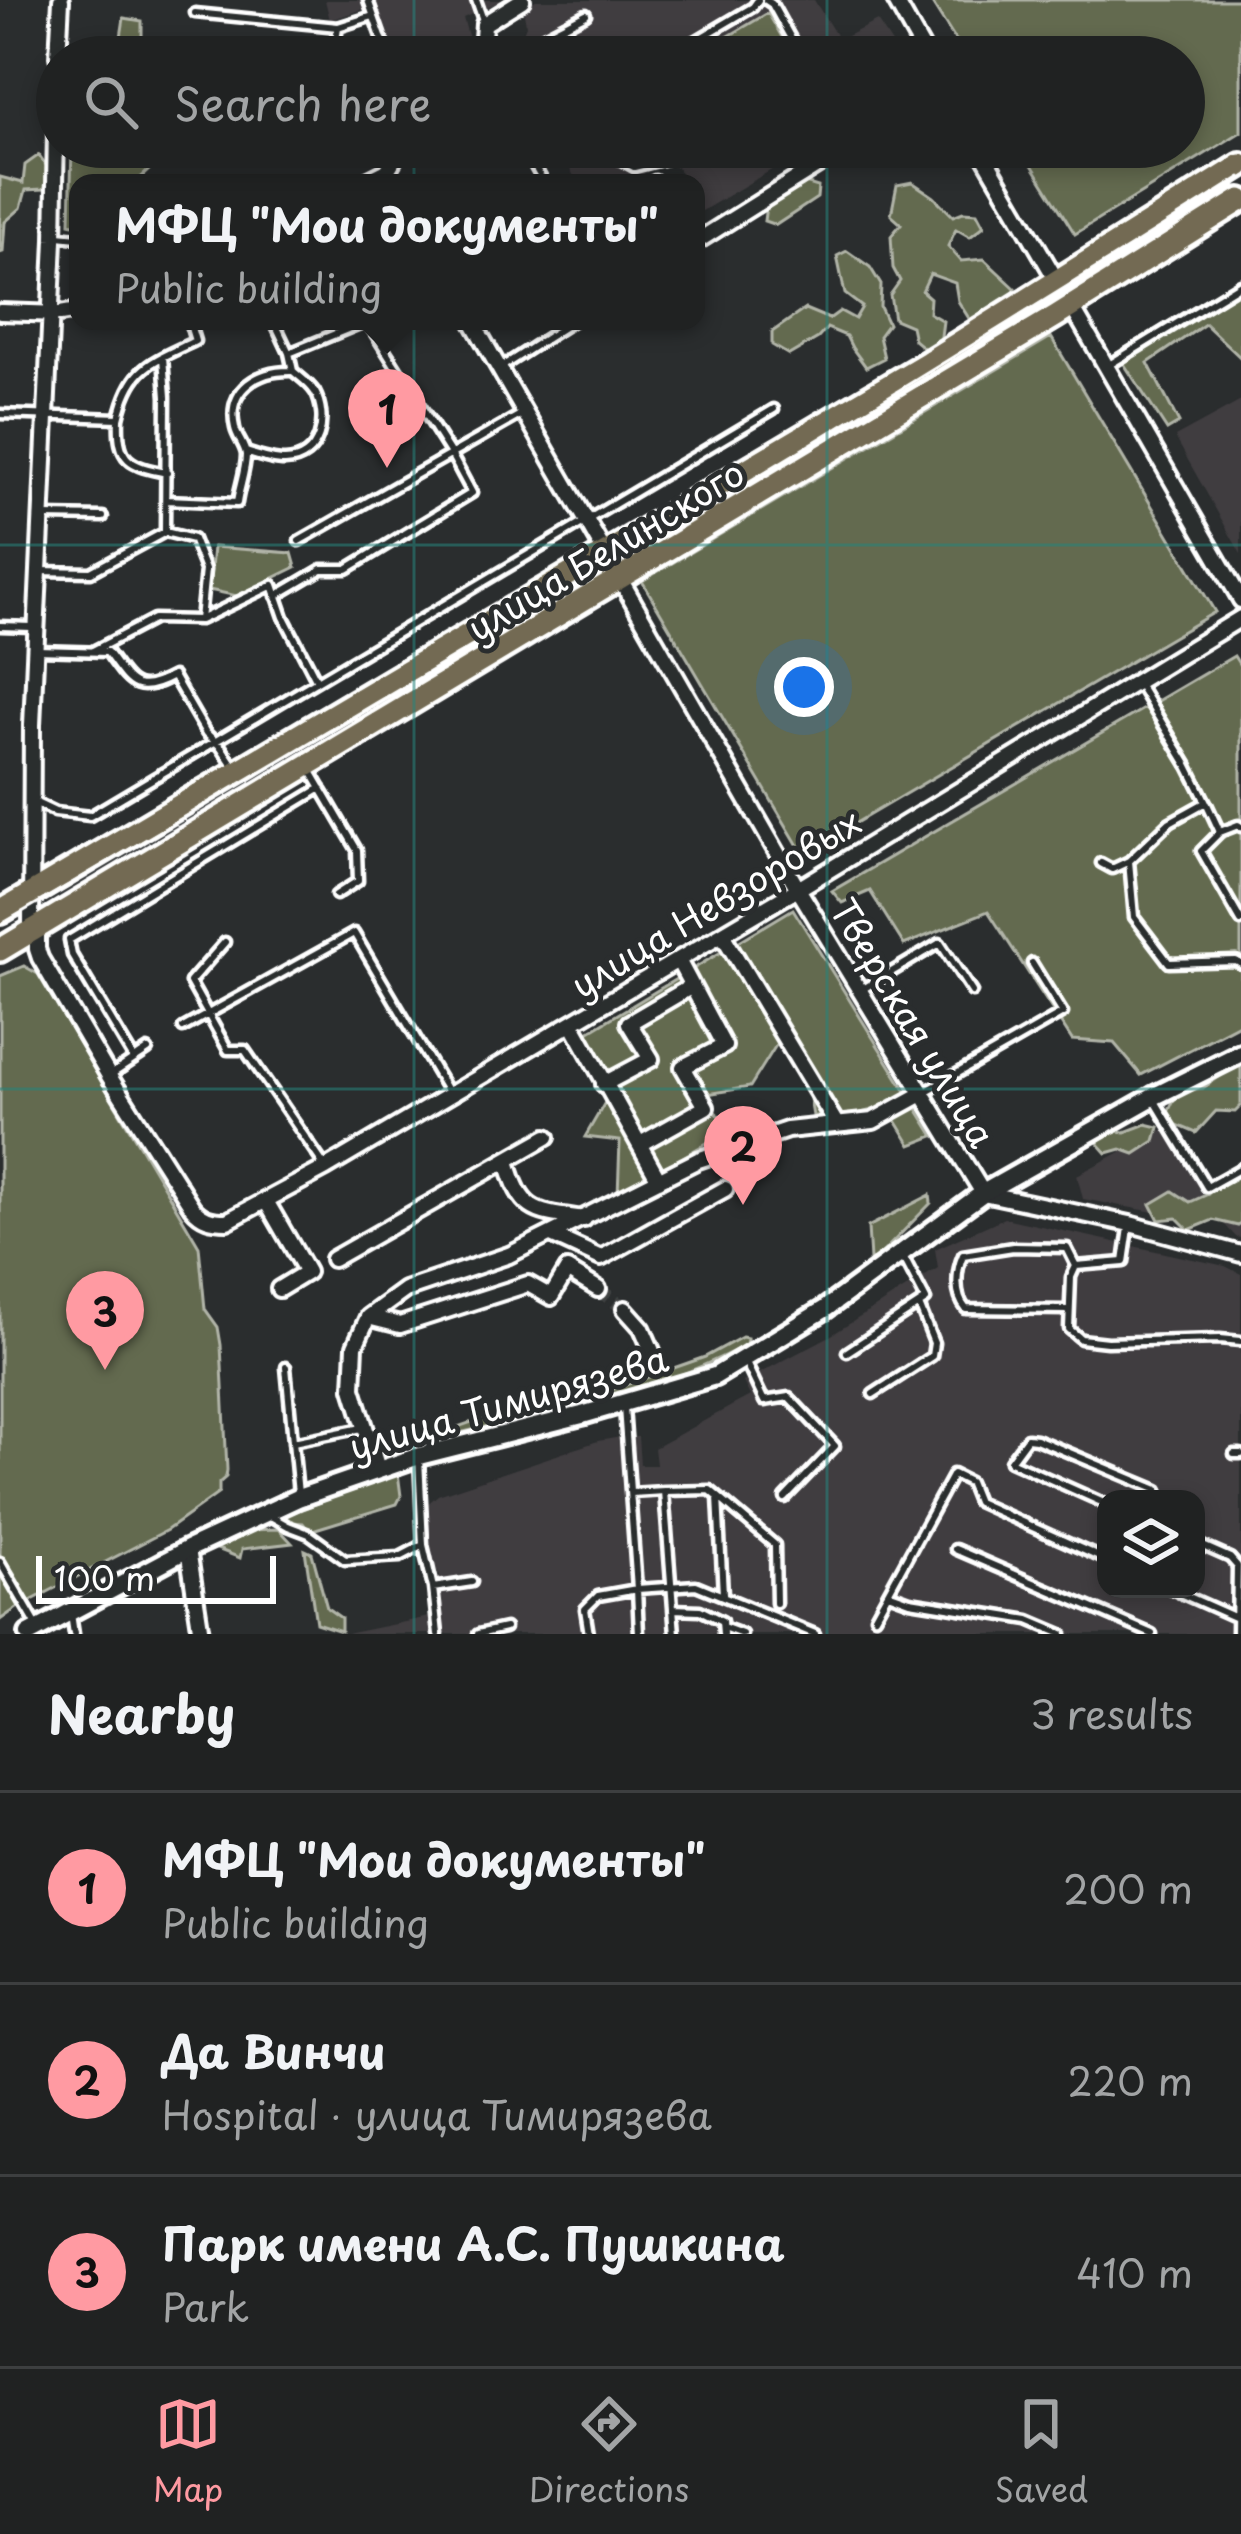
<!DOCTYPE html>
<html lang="en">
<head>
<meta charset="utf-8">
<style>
	:root { --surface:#202222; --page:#282a2a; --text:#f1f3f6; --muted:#a2a4a5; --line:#3d3f40; --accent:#ff9aa2 }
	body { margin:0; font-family:"Playpen Sans",sans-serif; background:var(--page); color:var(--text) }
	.controls { position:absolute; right:36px; bottom:36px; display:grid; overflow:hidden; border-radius:24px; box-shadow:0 6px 18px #0003 }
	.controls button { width:108px; height:108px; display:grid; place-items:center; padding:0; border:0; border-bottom:3px solid var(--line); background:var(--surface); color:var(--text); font:60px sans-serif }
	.scale { position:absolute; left:36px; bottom:30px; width:240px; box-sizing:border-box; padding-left:12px; border:6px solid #fff; border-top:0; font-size:33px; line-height:42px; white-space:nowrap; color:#fff; -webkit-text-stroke:9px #2a2d2e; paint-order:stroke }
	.you { position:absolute; left:804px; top:687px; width:42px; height:42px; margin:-30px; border:9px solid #fff; border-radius:50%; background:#1a73e8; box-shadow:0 0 0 18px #1a73e833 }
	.badge { display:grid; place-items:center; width:78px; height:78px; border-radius:50%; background:var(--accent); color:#111; font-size:39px; font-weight:700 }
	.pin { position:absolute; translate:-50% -99px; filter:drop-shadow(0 3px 6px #0008) }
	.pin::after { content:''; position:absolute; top:63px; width:42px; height:36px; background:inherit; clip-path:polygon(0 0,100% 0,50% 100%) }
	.popup { position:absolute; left:69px; top:174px; width:636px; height:156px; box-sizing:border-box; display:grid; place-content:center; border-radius:24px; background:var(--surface); filter:drop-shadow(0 3px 9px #0005); font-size:39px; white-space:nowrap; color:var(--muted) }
	.popup b { font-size:45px; color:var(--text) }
	.popup::after { content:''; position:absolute; left:50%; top:100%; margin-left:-24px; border:24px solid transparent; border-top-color:var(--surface) }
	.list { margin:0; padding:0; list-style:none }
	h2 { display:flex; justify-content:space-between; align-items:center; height:156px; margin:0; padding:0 48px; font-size:51px }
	h2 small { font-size:39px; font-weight:400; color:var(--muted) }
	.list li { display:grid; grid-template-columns:78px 1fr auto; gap:36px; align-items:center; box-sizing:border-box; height:192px; padding:0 48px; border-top:3px solid var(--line) }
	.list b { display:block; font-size:45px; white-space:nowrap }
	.list p { margin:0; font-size:39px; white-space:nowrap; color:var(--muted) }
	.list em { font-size:39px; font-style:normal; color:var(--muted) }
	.icon { flex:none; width:66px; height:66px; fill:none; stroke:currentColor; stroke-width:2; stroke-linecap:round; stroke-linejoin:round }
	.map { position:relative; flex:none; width:1241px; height:1634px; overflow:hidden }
	.search { position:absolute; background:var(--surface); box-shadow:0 6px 18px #0003; left:36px; right:36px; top:36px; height:132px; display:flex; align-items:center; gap:30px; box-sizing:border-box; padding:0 42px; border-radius:66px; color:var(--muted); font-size:45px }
	.sheet { height:732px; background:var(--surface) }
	nav { display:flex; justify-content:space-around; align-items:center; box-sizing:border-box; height:168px; border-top:3px solid var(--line); background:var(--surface); font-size:33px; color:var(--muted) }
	nav a { display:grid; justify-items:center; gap:6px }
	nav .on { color:var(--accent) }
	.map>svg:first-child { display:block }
	.built { fill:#403d40; fill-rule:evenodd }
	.green { fill:#636a50; stroke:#b1b4a8; stroke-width:3 }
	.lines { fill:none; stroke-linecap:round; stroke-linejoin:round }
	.minor-tunnel { stroke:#3f4243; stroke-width:14; stroke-dasharray:14 7; stroke-linecap:butt }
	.service-casing { stroke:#fff; stroke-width:15 }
	.minor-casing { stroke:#fff; stroke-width:22 }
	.tertiary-casing { stroke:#fff; stroke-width:26 }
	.primary-casing { stroke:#fff; stroke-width:30 }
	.service { stroke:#2a2d2e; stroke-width:6 }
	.minor { stroke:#2a2d2e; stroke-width:14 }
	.tertiary { stroke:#2a2d2e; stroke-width:16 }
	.primary { stroke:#736b52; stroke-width:21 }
	.tram { stroke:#fff; stroke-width:3 }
	.grid { fill:none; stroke:#27847c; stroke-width:3; stroke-opacity:0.55 }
	.labels { text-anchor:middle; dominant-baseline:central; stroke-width:10; stroke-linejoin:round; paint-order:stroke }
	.street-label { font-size:36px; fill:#fff; stroke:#2a2d2e }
</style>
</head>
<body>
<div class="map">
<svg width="1241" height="1634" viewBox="0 0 1241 1634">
	<rect width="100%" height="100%" fill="#2a2d2e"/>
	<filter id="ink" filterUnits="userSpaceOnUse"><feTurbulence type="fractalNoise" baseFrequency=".00833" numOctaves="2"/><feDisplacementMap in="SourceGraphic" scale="24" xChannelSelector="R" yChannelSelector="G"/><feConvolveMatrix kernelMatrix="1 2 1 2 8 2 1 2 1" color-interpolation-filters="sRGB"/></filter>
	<g filter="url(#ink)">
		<path class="built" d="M 325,0 L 503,0 L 463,18 L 470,42 L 455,57 L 401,57 L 388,38 L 377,5 L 330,20 Z
			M 536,0 L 814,0 L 839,40 L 877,21 L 901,57 L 512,57 L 526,25 L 523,6 Z
			M 557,147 L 810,147 L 702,211 L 696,201 L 696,183 L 687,183 L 677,167 L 664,165 L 621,183 L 578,183 Z
			M 1241,401 L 1241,554 L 1175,437 Z
			M 1164,1129 L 1213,1212 L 1241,1197 L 1241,1238 L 1236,1237 L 1214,1213 L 1198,1220 L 1083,1199 L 1077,1175 Z
			M 1004,1218 L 1225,1266 L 1241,1274 L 1241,1634 L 346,1634 L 434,1616 L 427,1577 L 440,1577 L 428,1550 L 425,1506 L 438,1495 L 598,1441 L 621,1437 L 638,1437 L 640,1465 L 656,1465 L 654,1448 L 750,1396 L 743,1382 L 830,1336 L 938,1268 L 935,1249 ZM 1106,1499 L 1196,1499 L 1196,1589 L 1106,1589 Z"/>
		<path class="green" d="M 930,0 L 1241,0 L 1241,132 L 1075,234 L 1021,147 L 1184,147 L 1184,57 L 966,57 Z
			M 768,13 L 790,51 L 780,57 L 693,57 Z
			M 124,18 L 142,21 L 142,57 L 75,57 L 76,54 L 102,56 L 106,49 L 119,50 Z
			M 72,147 L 138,147 L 136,150 L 149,170 L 135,183 L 78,183 L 78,225 L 70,223 Z
			M 39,155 L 50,171 L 44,189 L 26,190 L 21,208 L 5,222 L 3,252 L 0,253 L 0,177 L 23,183 L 25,165 Z
			M 802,182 L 818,187 L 817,198 L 776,225 L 764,221 L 766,205 Z
			M 912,182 L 934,197 L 953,216 L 963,212 L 977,213 L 984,226 L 970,237 L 956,229 L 948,246 L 961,261 L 984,259 L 1015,288 L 1014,300 L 984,321 L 970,320 L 958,301 L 955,283 L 930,274 L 922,291 L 930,298 L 929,313 L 943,321 L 940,344 L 926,350 L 914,340 L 911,326 L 894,319 L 890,295 L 900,281 L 893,268 L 891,236 L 901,224 L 891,215 L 897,185 Z
			M 847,251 L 870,267 L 881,285 L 880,307 L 888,324 L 879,336 L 884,358 L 866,367 L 852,348 L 846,336 L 827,328 L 818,338 L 789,355 L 772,345 L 772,332 L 805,309 L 829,319 L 840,311 L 855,319 L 862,307 L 845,294 L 837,256 Z
			M 1241,278 L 1241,358 L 1205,324 L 1148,363 L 1179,423 L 1167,430 L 1117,353 Z
			M 1051,337 L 1215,612 L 803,854 L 642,581 Z
			M 213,547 L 292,553 L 296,567 L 237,596 L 209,590 Z
			M 1234,656 L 1241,667 L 1241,1023 L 1141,1075 L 1114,1043 L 1072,1040 L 988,911 L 904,945 L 870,891 L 842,903 L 832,891 Z
			M 793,909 L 934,1136 L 911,1145 L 887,1106 L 850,1116 L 813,1116 L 809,1093 L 778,1042 L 750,1087 L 707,1094 L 714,1111 L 737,1131 L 710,1141 L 618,1195 L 620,1141 L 585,1137 L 607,1099 L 588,1032 Z
			M 24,966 L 38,974 L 199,1246 L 205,1309 L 218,1327 L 221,1345 L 227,1470 L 226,1477 L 219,1483 L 219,1493 L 167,1530 L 17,1608 L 0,1620 L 0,976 Z
			M 1241,1062 L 1241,1106 L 1235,1112 L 1216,1111 L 1196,1133 L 1177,1125 L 1168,1112 L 1178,1091 L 1203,1088 Z
			M 1146,1124 L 1159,1127 L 1155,1141 L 1135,1154 L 1121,1149 L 1107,1153 L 1098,1143 L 1107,1130 L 1125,1132 Z
			M 1241,1174 L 1241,1223 L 1238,1226 L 1213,1220 L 1189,1230 L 1177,1218 L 1159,1220 L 1151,1204 L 1173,1191 L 1190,1202 L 1208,1194 L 1216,1178 Z
			M 930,1195 L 931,1203 L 876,1259 L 870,1260 L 868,1227 Z
			M 742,1337 L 747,1338 L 746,1345 C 691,1373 650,1388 590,1403 L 588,1398 L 705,1357 Z
			M 572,1401 L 574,1404 L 570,1407 L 434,1439 L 432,1436 L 523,1404 L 528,1413 Z
			M 398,1473 L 401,1496 L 397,1504 L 309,1531 L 303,1523 L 292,1522 L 283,1516 Z
			M 279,1529 L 292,1543 L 242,1549 L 240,1558 L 212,1547 L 247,1530 Z
			M 305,1550 L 312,1553 L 327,1608 L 341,1618 L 341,1631 L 316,1623 Z"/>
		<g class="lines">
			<path class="minor-tunnel" d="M 598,1289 L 625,1309"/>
			<defs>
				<path id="service" d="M 368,0 L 381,37 L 392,57
					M 476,0 L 483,20
					M 766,0 L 772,4 L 799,53 L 792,57
					M 195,13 L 338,27
					M 326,57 L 335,45 L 338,27 L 373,16
					M 532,57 L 542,37 L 586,14
					M 677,57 L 675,53 L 753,7 L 758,0
					M 217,147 L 218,153 L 244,147
					M 524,147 L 544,183
					M 597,147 L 634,167 L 698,151 L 700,147
					M 650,183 L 655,180 L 656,183
					M 58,236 L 78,238
					M 163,357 L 166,397 L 165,532
					M 1109,365 L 1241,284
					M 500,368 L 573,321
					M 0,414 L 119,418 C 131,366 150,363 195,341 L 189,321
					M 119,419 C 117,461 129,466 167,473
					M 246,452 C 258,456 272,461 285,461 C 321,460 329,418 315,392 C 309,383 301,378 293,371
					M 166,500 L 237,503 C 239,488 246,470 246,455 C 245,445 237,438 235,428 C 226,388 259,370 293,371 L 289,353 L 274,321
					M 44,516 L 103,517
					M 299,541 L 522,414
					M 39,571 L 91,572 L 165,532 L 193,539 L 205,570 L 200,620
					M 276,596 L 322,569 L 347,569 L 472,493 L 451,454 L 367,321 L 289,353
					M 0,626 L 32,627
					M 37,650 L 107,652 C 130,683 134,697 173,676 L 206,733 L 221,747 L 233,765
					M 93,651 L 154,619 L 200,620 L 273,585 L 284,617 L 317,681
					M 309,768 L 357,850 L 358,881 L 336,895
					M 34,802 L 55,812 L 90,816 L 774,409
					M 1206,802 L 1220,832 L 1201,851 L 1241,921
					M 1220,832 L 1238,825 L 1241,827
					M 1129,861 L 1134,917 L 1169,963 L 1236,961 L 1241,964
					M 1101,863 L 1112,869 L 1129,861 L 1170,822 L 1206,802 L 1188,766 L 1139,685
					M 225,942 L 190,982 L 228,1050 L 245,1050 L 324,1165
					M 863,989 L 940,943 L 972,992
					M 183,1028 L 354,933 L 448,1092
					M 134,1059 L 72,955 L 69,940 L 321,788
					M 112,1074 L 148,1050
					M 925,1092 L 1063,1013 L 1032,963
					M 1155,1101 L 1207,1187 L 1241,1168
					M 1129,1228 L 1124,1262 L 1076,1266 L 1071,1277 L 1069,1329 L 1081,1339 L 1107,1342 L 1220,1339 L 1241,1341
					M 1068,1310 L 966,1309 C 954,1295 956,1271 963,1255 L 1013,1247 L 1067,1248 L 1076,1266
					M 847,1352 L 926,1300 L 903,1256
					M 746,1363 L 764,1401 L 789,1397 L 835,1446 L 785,1498
					M 286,1367 L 298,1494
					M 873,1394 L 932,1356 L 934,1343 L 919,1305
					M 293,1442 L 362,1428
					M 1234,1454 L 1241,1454
					M 419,1458 L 423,1545 L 433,1588 L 472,1582
					M 664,1491 L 710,1490 L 775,1545 L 776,1603
					M 631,1493 L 664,1491 L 675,1634
					M 718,1497 L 723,1594
					M 1106,1504 L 1010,1461 L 1027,1438 L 1036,1439 L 1158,1490
					M 267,1514 L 288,1526 L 309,1534 L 345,1560 L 400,1557 L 423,1545
					M 1196,1543 L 1230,1558 L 1237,1566 L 1236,1634
					M 955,1549 L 1152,1634
					M 0,1562 L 36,1624
					M 433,1588 L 438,1634
					M 1171,1589 L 1234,1617
					M 888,1593 L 910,1601 L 1029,1620 L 1062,1634
					M 673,1609 L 700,1610 L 722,1621 L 723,1634
					M 71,1614 L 74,1634
					M 875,1616 L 953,1474 L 969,1482 L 977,1502 L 1106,1560
					M 723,1627 L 742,1634
					M 478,1634 L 505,1628
					M 589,1634 L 585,1609 L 598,1596 L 637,1589 L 624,1407
					M 639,1634 L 637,1589 L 696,1585 L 815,1634"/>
				<path id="minor" d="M 895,0 L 927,57
					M 58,57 L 61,0
					M 474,57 L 483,39 L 484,24 L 522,0
					M 979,147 L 1057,281
					M 363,183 L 387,171 L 401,147
					M 696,242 L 847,147
					M 1072,307 L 1241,600
					M 0,312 L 60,314 L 78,311
					M 472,321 L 798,889 L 983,1193 L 1130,1224 L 1241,1254
					M 37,928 L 37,949 L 40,958 L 109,1076 L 192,1207 C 202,1219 211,1221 227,1221 L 326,1168 L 798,889 L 1241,618
					M 31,932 L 32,725 L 54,240 L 57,76
					M 722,934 L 837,1125
					M 572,1023 L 659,1180
					M 604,1084 L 651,1059 L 629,1023 L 692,986
					M 640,1144 L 706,1107 L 683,1067 L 724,1046 L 678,960
					M 507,1161 C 522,1213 533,1212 584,1219
					M 266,1201 L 307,1272 L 279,1289
					M 551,1235 L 601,1258 L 725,1189
					M 333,1259 L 547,1137
					M 625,1309 L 642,1328 L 652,1351
					M 368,1317 L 400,1325 L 528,1284 L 551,1297 L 567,1270 L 598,1289
					M 378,1469 L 353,1388 L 355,1346 L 368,1317 L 405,1290 L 509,1255 L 698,1160 L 787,1130 L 873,1121 L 922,1094
					M 188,1549 L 201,1634"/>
				<path id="tertiary" d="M 29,1634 L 188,1549 L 298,1498 L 419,1456 L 582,1415 L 715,1376 L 825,1309 L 983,1193 L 1153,1097 L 1241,1053"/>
				<path id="primary" d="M 0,912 L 928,362 L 1241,165
					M 0,950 L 1056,316 L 1241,200"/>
			</defs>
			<use href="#service" class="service-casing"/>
			<use href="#minor" class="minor-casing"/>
			<use href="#tertiary" class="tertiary-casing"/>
			<use href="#primary" class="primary-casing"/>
			<use href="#service" class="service"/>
			<use href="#minor" class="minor"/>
			<use href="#tertiary" class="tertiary"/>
			<use href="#primary" class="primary"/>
			<path class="tram" d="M 0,925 C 417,682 833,436 1241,177"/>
		</g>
	</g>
	<path class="grid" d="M 414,0 L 414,57M 827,0 L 827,57M 414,147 L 414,1634M 827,147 L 827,1634M 0,545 L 1241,545M 0,1089 L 1241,1089"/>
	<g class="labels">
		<g class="street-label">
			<text transform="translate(605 549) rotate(-31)">улица Белинского</text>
			<text transform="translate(715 902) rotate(-31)">улица Невзоровых</text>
			<text transform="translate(914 1022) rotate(59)">Тверская улица</text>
			<text transform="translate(508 1401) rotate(-16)">улица Тимирязева</text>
		</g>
	</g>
</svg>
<div class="controls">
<button><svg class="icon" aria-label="layers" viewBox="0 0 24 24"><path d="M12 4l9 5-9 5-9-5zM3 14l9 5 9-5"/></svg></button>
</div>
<div class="scale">100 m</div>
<div class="you"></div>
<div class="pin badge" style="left:387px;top:468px">1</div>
<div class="popup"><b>МФЦ &quot;Мои документы&quot;</b>Public building</div>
<div class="pin badge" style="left:743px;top:1205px">2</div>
<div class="pin badge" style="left:105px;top:1370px">3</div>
<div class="search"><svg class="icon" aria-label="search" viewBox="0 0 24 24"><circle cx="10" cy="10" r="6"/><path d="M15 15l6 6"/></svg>Search here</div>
</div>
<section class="sheet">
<h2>Nearby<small>3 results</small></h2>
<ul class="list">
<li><span class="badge">1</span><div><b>МФЦ &quot;Мои документы&quot;</b><p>Public building</p></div><em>200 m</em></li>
<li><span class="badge">2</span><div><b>Да Винчи</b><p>Hospital · улица Тимирязева</p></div><em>220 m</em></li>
<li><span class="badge">3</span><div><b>Парк имени А.С. Пушкина</b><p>Park</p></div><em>410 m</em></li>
</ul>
</section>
<nav>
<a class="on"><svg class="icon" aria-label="map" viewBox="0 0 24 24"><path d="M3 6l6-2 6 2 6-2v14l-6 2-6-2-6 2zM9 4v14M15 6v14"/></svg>Map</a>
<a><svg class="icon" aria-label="directions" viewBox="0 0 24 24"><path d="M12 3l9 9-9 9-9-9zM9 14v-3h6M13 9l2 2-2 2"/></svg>Directions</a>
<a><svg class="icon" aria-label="saved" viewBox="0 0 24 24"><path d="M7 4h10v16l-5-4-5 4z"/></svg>Saved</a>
</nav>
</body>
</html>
